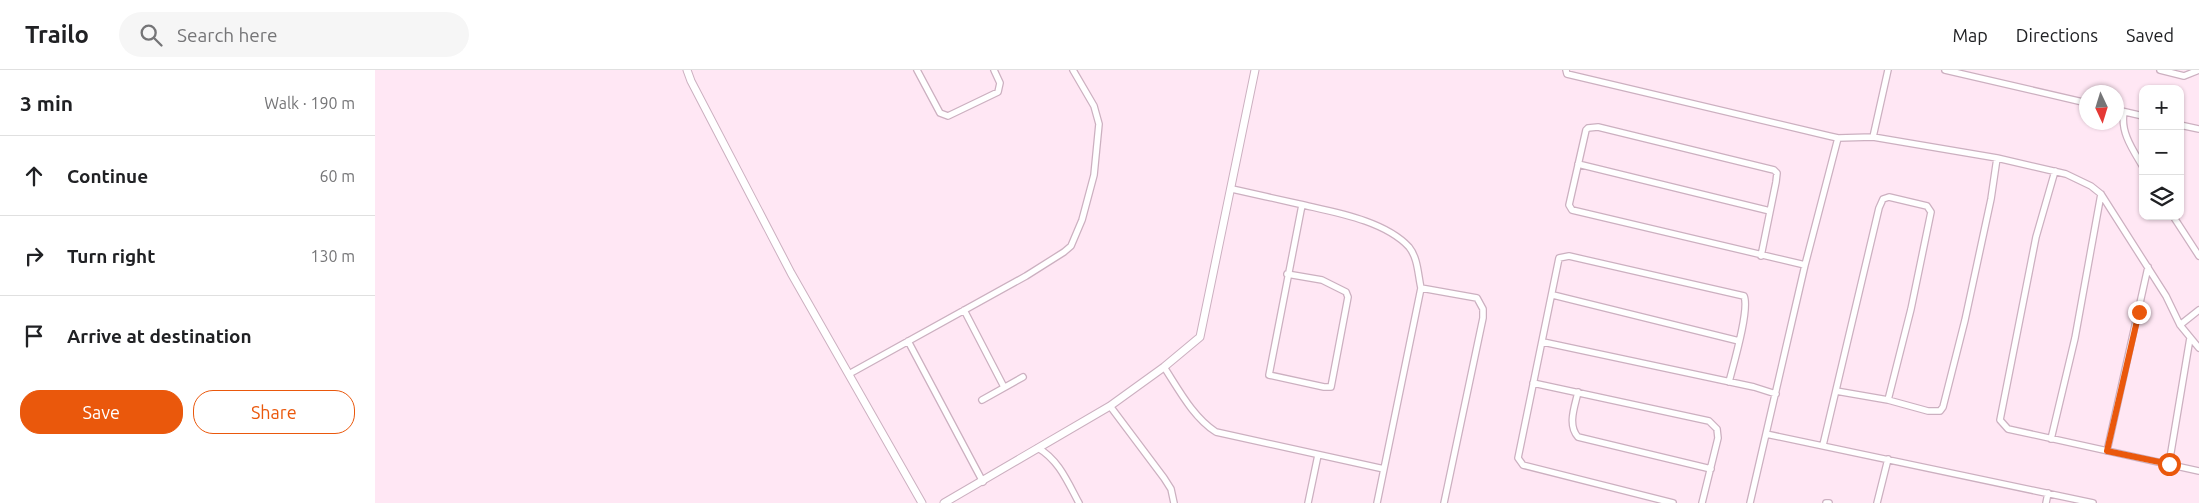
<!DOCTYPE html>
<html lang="en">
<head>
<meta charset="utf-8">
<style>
	:root { --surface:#fff; --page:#f6f6f6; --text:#202124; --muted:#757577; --line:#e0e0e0; --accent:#ea580c }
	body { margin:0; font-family:Ubuntu,sans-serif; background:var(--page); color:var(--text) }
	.controls { position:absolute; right:15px; top:15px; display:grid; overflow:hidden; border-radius:10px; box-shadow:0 1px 4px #0004 }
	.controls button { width:45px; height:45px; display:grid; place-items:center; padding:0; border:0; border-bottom:1px solid var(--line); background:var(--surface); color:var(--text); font:25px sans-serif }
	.compass { position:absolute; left:1704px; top:15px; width:45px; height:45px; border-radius:50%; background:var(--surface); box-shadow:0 1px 4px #0004; rotate:176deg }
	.stop { position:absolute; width:15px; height:15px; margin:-11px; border:4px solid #ea580c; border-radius:50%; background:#fff }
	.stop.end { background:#ea580c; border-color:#fff; box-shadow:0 1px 5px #0008 }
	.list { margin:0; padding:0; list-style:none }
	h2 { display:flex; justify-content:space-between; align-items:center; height:65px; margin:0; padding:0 20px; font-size:21px }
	h2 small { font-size:16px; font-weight:400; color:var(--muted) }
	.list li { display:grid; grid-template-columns:32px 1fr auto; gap:15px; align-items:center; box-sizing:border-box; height:80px; padding:0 20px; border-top:1px solid var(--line) }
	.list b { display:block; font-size:19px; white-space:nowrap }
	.list em { font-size:16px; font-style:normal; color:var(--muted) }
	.actions { display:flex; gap:10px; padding:15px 20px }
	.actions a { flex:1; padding:11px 0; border:1px solid var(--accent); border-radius:20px; text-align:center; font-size:18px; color:var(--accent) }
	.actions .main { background:var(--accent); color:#fff }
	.icon { flex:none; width:28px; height:28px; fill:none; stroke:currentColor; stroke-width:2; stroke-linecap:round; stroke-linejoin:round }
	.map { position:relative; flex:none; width:1824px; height:433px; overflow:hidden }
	header { display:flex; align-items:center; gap:30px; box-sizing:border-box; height:70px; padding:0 25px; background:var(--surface); border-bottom:1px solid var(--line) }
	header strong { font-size:24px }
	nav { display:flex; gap:28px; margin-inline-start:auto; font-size:18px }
	.search { width:350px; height:45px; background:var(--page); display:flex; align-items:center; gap:12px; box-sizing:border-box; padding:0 18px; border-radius:28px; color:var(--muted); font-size:19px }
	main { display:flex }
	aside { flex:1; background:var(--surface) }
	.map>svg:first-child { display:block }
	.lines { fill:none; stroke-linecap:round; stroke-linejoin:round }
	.minor-casing { stroke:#ccb0c0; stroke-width:8 }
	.tertiary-casing { stroke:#ccb0c0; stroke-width:9 }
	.minor { stroke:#fff; stroke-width:5.5 }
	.tertiary { stroke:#fff; stroke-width:7 }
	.route { stroke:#ea580c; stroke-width:6 }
</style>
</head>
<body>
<header>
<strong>Trailo</strong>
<div class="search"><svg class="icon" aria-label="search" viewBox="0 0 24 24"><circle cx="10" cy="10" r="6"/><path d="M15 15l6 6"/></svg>Search here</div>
<nav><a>Map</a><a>Directions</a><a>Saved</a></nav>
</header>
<main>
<aside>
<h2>3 min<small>Walk · 190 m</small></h2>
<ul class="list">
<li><svg class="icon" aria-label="ahead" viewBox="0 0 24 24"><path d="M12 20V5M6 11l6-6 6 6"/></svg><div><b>Continue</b></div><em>60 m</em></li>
<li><svg class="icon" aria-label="right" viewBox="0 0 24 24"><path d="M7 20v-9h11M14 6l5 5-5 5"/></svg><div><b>Turn right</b></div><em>130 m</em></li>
<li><svg class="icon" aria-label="arrive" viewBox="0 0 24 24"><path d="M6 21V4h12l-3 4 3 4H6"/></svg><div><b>Arrive at destination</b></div></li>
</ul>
<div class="actions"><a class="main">Save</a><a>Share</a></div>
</aside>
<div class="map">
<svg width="1824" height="433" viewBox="0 0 1824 433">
	<rect width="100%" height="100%" fill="#ffe7f4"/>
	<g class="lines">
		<defs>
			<path id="minor" d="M 542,0 L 565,43 L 573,46 L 623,22 L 625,13 L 619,0
				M 1191,0 L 1192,4 L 1454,66 L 1463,68 L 1498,67 L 1622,88 L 1691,104 L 1716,116 L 1726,124 L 1791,226 L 1805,255 L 1824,278
				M 1570,0 L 1712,33
				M 1785,0 L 1809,6 L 1824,0
				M 1742,40 L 1768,46
				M 1749,42 C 1745,62 1758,80 1768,97
				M 1805,55 L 1824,59
				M 1498,67 L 1513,0
				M 1203,94 L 1395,141
				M 1680,101 L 1661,167 L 1625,350 L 1633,359 L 1824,401
				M 857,119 C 879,124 902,129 924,134 C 958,142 1009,150 1034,177 C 1043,188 1043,205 1046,218 L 1002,433
				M 1798,146 L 1824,186
				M 1386,186 L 1401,112 L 1402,103 L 1399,100 L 1223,57 L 1213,58 L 1211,60 L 1194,135 L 1197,140 L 1430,195
				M 912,204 L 947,210 L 971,222 L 973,227 L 956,317 L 949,317 L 894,305 L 927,135
				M 1046,218 L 1102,228 L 1108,239 L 1108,248 L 1069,433
				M 1178,225 L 1364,271
				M 589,240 L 629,317
				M 1805,255 L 1824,240
				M 533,271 L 608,412
				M 1168,272 L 1379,317 L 1401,324
				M 789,297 C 804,320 818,347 841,362 L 1009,399
				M 474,304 L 651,206 L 689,182 L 696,176 L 707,150 L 719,105 L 724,54 L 719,36 L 698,0
				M 1158,313 L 1334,351 L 1342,359 L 1343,368 L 1327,433
				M 1461,321 L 1513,330 L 1553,341 L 1565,341 L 1568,337 L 1590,250 L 1616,129 L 1622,88
				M 1203,322 C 1200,336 1192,355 1203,367 L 1336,399
				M 607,330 L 648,307
				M 735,336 L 789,408 L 796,419 L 799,433
				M 1391,364 L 1718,433
				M 1676,369 L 1700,268 L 1726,124
				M 1448,375 L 1504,138 L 1508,129 L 1514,127 L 1552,136 L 1556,142 L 1536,239 L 1513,330
				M 663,378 C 684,390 693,413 704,433
				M 1732,381 L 1773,197
				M 1794,394 L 1815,268
				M 933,433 L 943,385
				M 1298,433 L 1148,395 L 1143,388 L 1184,188 L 1194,186 L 1369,226 C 1375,239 1358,296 1354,312
				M 1375,433 L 1430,195 L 1463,68
				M 1451,433 L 1454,433
				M 1502,433 L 1513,389
				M 1671,433 L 1673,423"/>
			<path id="tertiary" d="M 312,0 L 316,11 L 416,203 L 547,433
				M 569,433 L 735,336 L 789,297 L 825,267 L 880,0"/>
		</defs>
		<use href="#minor" class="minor-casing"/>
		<use href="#tertiary" class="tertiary-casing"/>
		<use href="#minor" class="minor"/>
		<use href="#tertiary" class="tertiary"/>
	</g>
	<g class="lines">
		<path class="route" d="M 1764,242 L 1732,381 L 1794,394"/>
	</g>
</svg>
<div class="controls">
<button>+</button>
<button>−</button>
<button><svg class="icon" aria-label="layers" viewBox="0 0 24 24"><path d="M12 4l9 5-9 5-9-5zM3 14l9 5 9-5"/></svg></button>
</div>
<svg class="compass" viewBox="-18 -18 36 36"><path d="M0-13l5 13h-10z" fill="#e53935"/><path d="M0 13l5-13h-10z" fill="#757577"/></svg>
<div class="stop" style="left:1794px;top:394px"></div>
<div class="stop end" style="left:1764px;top:242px"></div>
</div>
</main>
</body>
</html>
